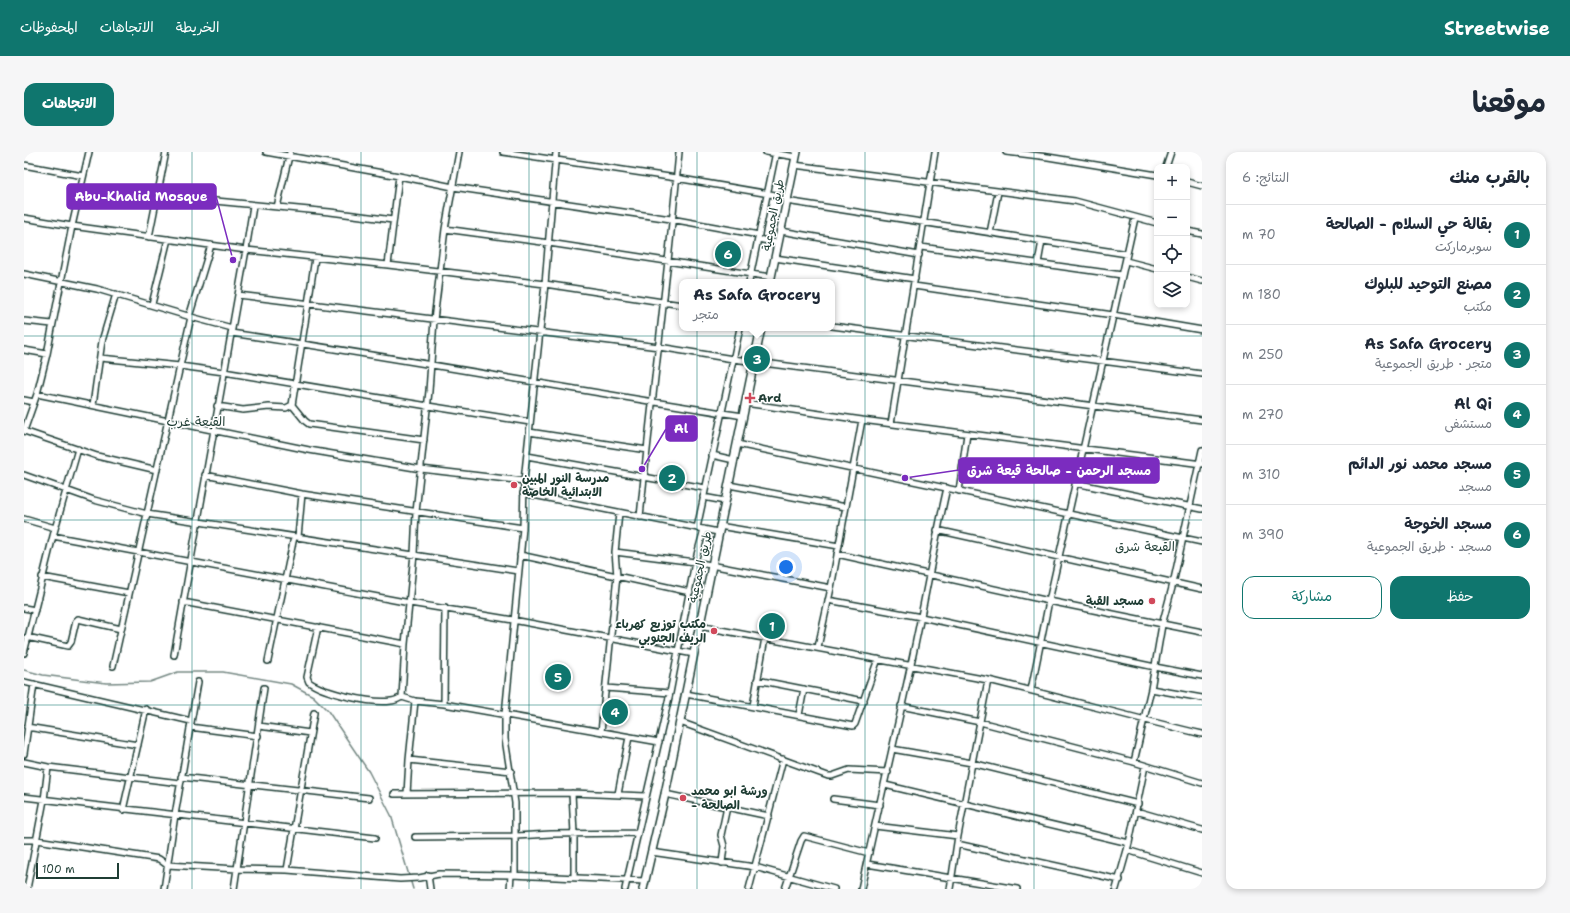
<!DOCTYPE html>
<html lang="ar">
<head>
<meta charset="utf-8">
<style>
	:root { --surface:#fff; --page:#f6f6f7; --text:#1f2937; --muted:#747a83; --line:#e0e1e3; --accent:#0f766e }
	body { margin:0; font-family:"Shantell Sans","Playpen Sans Arabic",sans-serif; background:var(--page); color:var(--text); direction:rtl }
	.controls { position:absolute; right:12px; top:12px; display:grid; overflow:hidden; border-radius:8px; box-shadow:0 2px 6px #0003 }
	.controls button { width:36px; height:36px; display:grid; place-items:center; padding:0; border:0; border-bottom:1px solid var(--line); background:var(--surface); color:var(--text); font:20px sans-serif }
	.scale { position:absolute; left:12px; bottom:10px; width:83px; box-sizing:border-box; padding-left:4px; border:2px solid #1f3d34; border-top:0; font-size:11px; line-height:14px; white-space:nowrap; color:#1f3d34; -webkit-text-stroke:3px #fff; paint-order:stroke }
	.you { position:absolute; left:762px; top:415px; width:14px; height:14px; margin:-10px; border:3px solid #fff; border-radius:50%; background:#1a73e8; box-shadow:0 0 0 6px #1a73e833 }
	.badge { display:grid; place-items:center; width:26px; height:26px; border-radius:50%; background:var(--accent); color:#fff; font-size:13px; font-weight:700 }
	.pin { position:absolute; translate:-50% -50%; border:2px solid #fff; box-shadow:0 1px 4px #0006 }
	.popup { position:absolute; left:655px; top:127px; width:156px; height:52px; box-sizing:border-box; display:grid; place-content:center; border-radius:8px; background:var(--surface); filter:drop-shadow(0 1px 3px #0005); font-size:13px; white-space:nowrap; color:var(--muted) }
	.popup b { font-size:15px; color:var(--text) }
	.popup::after { content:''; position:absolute; left:50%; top:100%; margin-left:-8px; border:8px solid transparent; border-top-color:var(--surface) }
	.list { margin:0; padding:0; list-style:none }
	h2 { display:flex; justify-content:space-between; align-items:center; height:52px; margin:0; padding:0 16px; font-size:17px }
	h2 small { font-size:13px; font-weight:400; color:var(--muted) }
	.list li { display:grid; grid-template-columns:26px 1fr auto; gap:12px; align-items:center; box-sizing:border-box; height:60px; padding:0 16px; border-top:1px solid var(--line) }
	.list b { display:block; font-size:15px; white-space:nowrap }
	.list p { margin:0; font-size:13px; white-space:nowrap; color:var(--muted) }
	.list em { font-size:13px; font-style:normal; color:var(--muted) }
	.actions { display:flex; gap:8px; padding:12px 16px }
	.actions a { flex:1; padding:9px 0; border:1px solid var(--accent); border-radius:12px; text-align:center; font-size:14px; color:var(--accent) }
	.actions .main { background:var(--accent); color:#fff }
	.icon { flex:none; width:22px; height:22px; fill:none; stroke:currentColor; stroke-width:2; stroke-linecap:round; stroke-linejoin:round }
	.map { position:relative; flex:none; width:1178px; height:737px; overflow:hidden; direction:ltr; border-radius:12px }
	header { display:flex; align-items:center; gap:24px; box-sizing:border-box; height:56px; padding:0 20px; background:var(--accent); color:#fff }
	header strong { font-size:19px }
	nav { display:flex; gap:22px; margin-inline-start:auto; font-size:14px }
	.intro { display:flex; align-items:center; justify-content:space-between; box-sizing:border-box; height:96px; padding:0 24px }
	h1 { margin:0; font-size:28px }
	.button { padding:10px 18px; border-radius:12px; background:var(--accent); color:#fff; font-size:14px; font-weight:700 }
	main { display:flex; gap:24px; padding:0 24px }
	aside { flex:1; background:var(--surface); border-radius:12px; box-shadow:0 2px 6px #0003 }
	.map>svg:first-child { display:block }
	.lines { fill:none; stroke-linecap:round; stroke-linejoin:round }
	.stream { stroke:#758883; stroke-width:1.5 }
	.minor-casing { stroke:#1f3d34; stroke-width:8 }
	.secondary-casing { stroke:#1f3d34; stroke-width:10 }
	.minor { stroke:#fff; stroke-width:5 }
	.secondary { stroke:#fff; stroke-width:7 }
	.grid { fill:none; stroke:#0f766e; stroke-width:1; stroke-opacity:0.55 }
	.poi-dot { fill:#d1495b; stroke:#fff; stroke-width:1.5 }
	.labels { text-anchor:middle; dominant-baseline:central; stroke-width:3; stroke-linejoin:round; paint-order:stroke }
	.street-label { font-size:12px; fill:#1f3d34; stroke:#fff }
	.poi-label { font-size:12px; font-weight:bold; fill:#1f3d34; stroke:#fff; text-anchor:start }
	.neighbourhood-label { font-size:13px; fill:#1f3d34; stroke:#fff }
	.leader { fill:none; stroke:#7b2cbf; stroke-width:1.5 }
	.callout-dot { fill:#7b2cbf; stroke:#fff; stroke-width:1.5 }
	.callout { fill:#7b2cbf; stroke:#7b2cbf; stroke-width:1.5 }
	.callout-label { font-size:13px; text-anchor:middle; font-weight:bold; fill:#fff }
</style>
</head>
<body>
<header>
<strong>Streetwise</strong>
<nav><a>الخريطة</a><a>الاتجاهات</a><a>المحفوظات</a></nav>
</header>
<div class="intro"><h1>موقعنا</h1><a class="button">الاتجاهات</a></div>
<main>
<aside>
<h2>بالقرب منك<small>النتائج: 6</small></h2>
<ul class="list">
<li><span class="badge">1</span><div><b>بقالة حي السلام - الصالحة</b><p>سوبرماركت</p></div><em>70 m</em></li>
<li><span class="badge">2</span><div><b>مصنع التوحيد للبلوك</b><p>مكتب</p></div><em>180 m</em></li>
<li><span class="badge">3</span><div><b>As Safa Grocery</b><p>متجر · طريق الجموعية</p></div><em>250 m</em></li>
<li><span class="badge">4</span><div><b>Al Qi</b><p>مستشفى</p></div><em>270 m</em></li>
<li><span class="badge">5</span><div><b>مسجد محمد نور الدائم</b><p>مسجد</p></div><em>310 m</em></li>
<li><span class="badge">6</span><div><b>مسجد الخوجة</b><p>مسجد · طريق الجموعية</p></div><em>390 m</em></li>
</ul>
<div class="actions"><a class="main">حفظ</a><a>مشاركة</a></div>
</aside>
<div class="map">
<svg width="1178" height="737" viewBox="0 0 1178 737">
	<rect width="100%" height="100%" fill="#fff"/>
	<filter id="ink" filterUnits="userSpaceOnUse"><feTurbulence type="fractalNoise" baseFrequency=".025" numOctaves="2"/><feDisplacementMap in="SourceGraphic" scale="8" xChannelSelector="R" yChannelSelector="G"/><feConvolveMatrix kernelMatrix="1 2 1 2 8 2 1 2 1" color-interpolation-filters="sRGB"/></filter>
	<g filter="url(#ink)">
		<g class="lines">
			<path class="stream" d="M 0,518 L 19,523 L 82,531 L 126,530 L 154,520 L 199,520 L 267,532 L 289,544 L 304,559 L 345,620 L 367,663 L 389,737"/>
			<defs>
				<path id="minor" d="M 242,0 L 375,24 L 429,35 L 647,67 L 735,83
					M 479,0 L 652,26 L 763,45
					M 742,0 L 772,5
					M 982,0 L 1024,5 L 1133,23
					M 0,13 L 59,24
					M 770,13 L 1051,49 L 1133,71
					M 1142,15 L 1147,0
					M 1163,30 L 1178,34
					M 56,36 L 306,60 L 369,68
					M 762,49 L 1103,102
					M 253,55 L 266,0
					M 0,66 L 48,74 L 65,0
					M 421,77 L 525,91 L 747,125
					M 757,79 L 895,103
					M 1163,79 L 1178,82
					M 966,81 L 974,40
					M 125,85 L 142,0
					M 734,87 L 754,91
					M 897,95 L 1098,123
					M 751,106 L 891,127
					M 1102,109 L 1133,117
					M 1014,111 L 1018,89
					M 364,113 L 375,24
					M 0,122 L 73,137 L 167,165 L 208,176
					M 1163,125 L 1178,129
					M 725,130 L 752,0
					M 890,134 L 1089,163 L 1178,178
					M 214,143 L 635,195 L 709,207 L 1178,268
					M 128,152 L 144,87
					M 165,165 L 187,93
					M 0,169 L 28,172
					M 808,174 L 1178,222
					M 207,181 C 378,206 548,238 719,264
					M 0,198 L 23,202
					M 76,206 L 156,214 L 200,220 L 404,254 L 506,270
					M 13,242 L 285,298 L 397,317 L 500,329
					M 0,248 L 10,250
					M 721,251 L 838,268 L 1178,312
					M 69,253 L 78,189 L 92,142
					M 268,253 L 281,269 L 285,272 L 400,288
					M 193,254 L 219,258 L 245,255 L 262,256 L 268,253 L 284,152 L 291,106
					M 867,272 L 911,0
					M 0,279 L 13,242 L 23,202 L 48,74 L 222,98 L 364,113 L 521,132 L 658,153
					M 0,279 L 73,304 L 133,318
					M 505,280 L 623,298
					M 713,292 L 1178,390
					M 688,303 L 710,308
					M 503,304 L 681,336
					M 0,323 L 70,348 L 123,362 L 494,419
					M 181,323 L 278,342 L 499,376
					M 1051,331 L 1178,357
					M 705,333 L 822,355
					M 935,339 L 943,282
					M 499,341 L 694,380
					M 679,345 L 701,349
					M 616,365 C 628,243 644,122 655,0
					M 0,367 L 31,376
					M 695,374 L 815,394
					M 673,376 L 716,176
					M 913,378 L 1178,437
					M 29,384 L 386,451 L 489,468 L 670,502
					M 274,385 L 278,342
					M 591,400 L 671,410 L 807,436
					M 813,402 L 1025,449 L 1178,480
					M 496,403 L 666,440
					M 18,425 L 105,441
					M 804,448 L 897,465 L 1131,515 L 1178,524
					M 159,450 L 381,492
					M 0,456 L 11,458
					M 675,474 L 964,528 C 1036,545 1106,565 1178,582
					M 294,475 L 283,525 L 285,530 C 300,541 348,552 367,549 C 371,549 374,547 378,545
					M 3,485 L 44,494 L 47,490 L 52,469 L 54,467 L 97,477
					M 794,495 L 807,436 L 838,268
					M 0,501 L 29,384 L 54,297
					M 150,503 L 222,98 L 229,54
					M 244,509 L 270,385
					M 89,514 L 167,165
					M 733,528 L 840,549
					M 0,530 L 167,569
					M 582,536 L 646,541
					M 1127,537 L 1178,546
					M 1007,538 L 1025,449 L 1111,66
					M 662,542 L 829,574 L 831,572 L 854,507
					M 378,545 L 381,492 L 390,402 L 392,360 L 405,239 L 410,168 L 421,77 L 435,0
					M 378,545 L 391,549 L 420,552 L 635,590
					M 420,552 L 421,456
					M 729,554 L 741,486
					M 877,554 L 956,570 L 1110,610 L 1178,631
					M 775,563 L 780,537
					M 656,570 L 804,624 L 808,624 L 825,618 L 864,620
					M 235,574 L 286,581
					M 3,575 L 114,593
					M 166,575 L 234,584
					M 577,580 L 593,424 L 591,400 L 595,361
					M 868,597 L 948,611 L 1114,652
					M 0,602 L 10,532
					M 385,608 L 487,619
					M 0,610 L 24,615 L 156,631
					M 1110,610 L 1127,537 L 1138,473 L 1149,432 L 1178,298
					M 157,625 L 345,646
					M 861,633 L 1105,691
					M 548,641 L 550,682 L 550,725
					M 370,642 L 548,641 L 622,644
					M 383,642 L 385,608 L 391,549
					M 594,642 L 605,585
					M 641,642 L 745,664
					M 0,645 L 351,686
					M 809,647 L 856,653
					M 99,658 L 122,557
					M 1112,659 L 1178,678
					M 851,674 L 934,684
					M 391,685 L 492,684 L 527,682 L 614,681
					M 0,688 L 13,688 L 135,707 L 143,713 L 213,717 L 263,718 L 376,727 L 395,726 L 415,722 L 487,723 L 621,729
					M 933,692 L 1096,728
					M 1103,698 L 1178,721
					M 627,700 L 731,715 L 810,737
					M 698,711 L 700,694 L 697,683 L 703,655
					M 843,712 L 993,737
					M 263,718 L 290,561
					M 404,723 L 406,737
					M 491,723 L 491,651 L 481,587 L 481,563 L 499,376 L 500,329 L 521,132 L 532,0
					M 3,737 L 20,648 L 24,615
					M 140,737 L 151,663 L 174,530
					M 210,737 L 240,536
					M 486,737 L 487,723
					M 601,737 L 646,541 L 671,410 L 680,377
					M 725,737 L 759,607
					M 761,737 L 777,689 L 780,684 L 845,701
					M 837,737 C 856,646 879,555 897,464 C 906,421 913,379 923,336
					M 926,737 L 934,684 L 964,528
					M 1092,737 L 1105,691 L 1121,614"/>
				<path id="secondary" d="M 746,130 L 773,0
					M 619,737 L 641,642 L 737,176"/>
			</defs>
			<use href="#minor" class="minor-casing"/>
			<use href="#secondary" class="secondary-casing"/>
			<use href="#minor" class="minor"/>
			<use href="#secondary" class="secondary"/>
		</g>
	</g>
	<path class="grid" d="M 168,0 L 168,737M 337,0 L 337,737M 505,0 L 505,737M 673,0 L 673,737M 841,0 L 841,737M 1010,0 L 1010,737M 0,184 L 1178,184M 0,368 L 1178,368M 0,553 L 1178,553"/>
	<g class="poi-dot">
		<path d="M724 240h4v4h4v4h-4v4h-4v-4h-4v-4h4z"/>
		<circle cx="490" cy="333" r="4"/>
		<circle cx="1128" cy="449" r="4"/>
		<circle cx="690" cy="479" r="4"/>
		<circle cx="659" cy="646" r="4"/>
	</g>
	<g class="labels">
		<g class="street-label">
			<text transform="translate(749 63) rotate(-79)">طريق الجموعية</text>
			<text transform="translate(676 415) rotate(-78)">طريق الجموعية</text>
		</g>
		<g class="poi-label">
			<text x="734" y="246">Ard</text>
			<text x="498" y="326">مدرسة النور المبين<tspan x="498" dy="14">الابتدائية الخاصة</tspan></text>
			<text x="1120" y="449" text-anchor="end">مسجد القبة</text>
			<text x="682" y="472" text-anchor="end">مكتب توزيع كهرباء<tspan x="682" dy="14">الريف الجنوبي</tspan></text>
			<text x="667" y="639">ورشة ابو محمد<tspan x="667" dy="14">- الصالحة</tspan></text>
		</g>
		<g class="neighbourhood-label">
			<text x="172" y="269">القيعة غرب</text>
			<text x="1121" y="394">القيعة شرق</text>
		</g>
	</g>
	<path class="leader" d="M209 108L192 44M618 317L642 277M881 326L935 318"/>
	<g class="callout-dot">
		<circle cx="209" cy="108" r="4"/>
		<circle cx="618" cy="317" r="4"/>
		<circle cx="881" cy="326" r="4"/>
	</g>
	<g class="callout">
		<rect x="43" y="32" width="149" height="25" rx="4"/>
		<rect x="642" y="264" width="31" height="25" rx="4"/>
		<rect x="935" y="306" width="200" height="25" rx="4"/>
	</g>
	<g class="callout-label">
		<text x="117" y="49">Abu-Khalid Mosque</text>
		<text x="657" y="281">Al</text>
		<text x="1035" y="323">مسجد الرحمن - صالحة قيعة شرق</text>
	</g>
</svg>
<div class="controls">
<button>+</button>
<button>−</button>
<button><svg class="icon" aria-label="locate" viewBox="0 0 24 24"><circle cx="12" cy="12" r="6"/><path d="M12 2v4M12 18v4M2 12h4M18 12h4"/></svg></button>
<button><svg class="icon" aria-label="layers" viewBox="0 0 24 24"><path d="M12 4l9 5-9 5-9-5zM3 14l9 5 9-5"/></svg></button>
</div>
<div class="scale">100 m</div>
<div class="you"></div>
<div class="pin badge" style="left:748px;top:474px">1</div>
<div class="pin badge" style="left:648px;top:326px">2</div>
<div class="pin badge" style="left:733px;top:207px">3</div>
<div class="popup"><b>As Safa Grocery</b>متجر</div>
<div class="pin badge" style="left:591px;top:560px">4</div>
<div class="pin badge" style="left:534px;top:525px">5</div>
<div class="pin badge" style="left:704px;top:102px">6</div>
</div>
</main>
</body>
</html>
